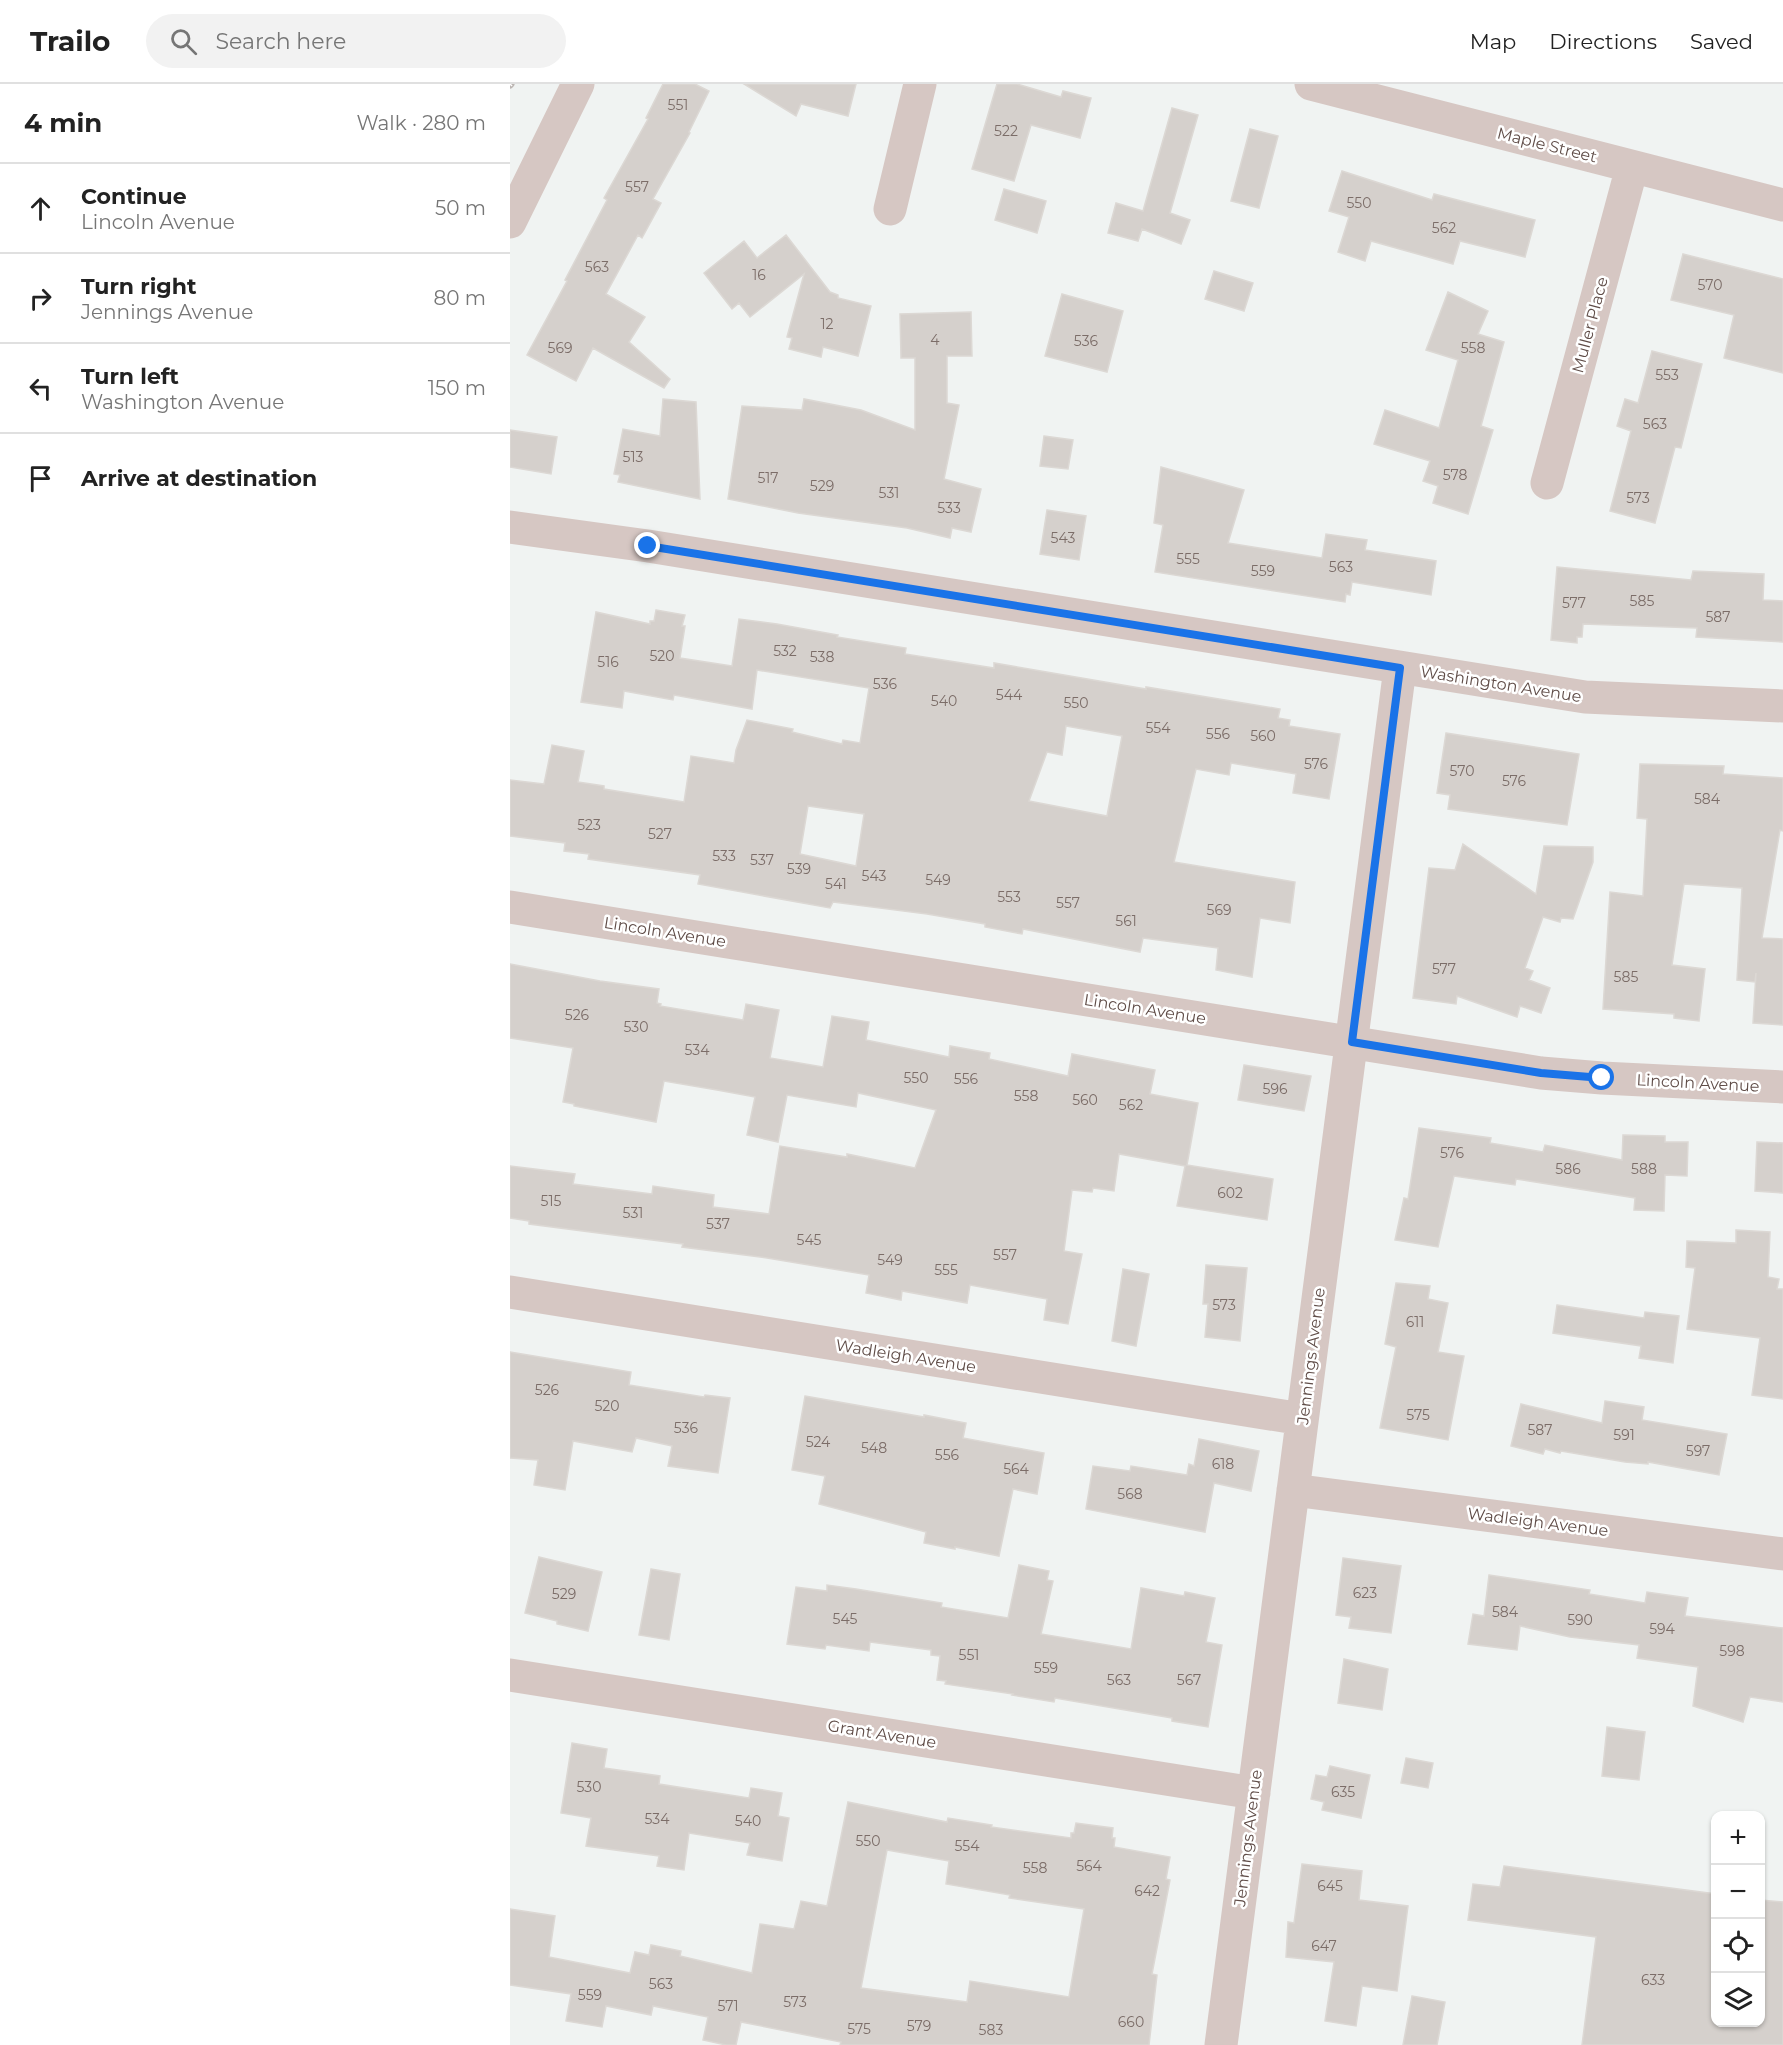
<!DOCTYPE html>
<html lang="en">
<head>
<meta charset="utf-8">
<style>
	:root { --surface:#fff; --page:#f2f2f2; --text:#222; --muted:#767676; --line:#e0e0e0 }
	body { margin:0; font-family:Montserrat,sans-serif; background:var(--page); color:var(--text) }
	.controls { position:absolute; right:18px; bottom:18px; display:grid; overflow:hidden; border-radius:12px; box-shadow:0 2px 4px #0004 }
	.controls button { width:54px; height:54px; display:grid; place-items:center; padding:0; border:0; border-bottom:2px solid var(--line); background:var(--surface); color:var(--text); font:30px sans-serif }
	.stop { position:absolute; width:18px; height:18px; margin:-14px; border:4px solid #1a73e8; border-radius:50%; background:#fff }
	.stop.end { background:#1a73e8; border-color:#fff; box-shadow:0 2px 6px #0008 }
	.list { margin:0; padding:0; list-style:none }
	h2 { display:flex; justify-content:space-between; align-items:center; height:78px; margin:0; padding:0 24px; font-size:26px }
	h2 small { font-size:20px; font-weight:400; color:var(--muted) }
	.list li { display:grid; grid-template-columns:39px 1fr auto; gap:18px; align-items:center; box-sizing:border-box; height:90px; padding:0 24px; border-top:2px solid var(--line) }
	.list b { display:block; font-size:22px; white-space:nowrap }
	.list p { margin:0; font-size:20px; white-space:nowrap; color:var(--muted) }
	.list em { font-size:20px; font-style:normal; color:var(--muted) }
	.icon { flex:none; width:33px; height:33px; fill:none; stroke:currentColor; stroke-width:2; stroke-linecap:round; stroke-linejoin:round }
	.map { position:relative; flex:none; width:1273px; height:1961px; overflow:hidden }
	header { display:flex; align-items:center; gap:36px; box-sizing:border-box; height:84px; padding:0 30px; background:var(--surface); border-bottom:2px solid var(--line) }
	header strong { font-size:28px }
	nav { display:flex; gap:33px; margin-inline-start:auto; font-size:21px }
	.search { width:420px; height:54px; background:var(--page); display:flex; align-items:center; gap:15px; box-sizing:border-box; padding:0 21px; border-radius:33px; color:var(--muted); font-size:22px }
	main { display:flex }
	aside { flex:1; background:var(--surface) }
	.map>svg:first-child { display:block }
	.building { fill:#d5d0cc; stroke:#dcd8d4; stroke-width:1.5; fill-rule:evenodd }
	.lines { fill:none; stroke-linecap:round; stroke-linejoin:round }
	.minor { stroke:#d6c7c3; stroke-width:33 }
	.rail-casing { stroke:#bbb5b2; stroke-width:7 }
	.rail { stroke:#fff; stroke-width:4.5; stroke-dasharray:14; stroke-linecap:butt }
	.route { stroke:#1a73e8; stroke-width:8 }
	.labels { text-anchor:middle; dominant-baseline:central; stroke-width:5; stroke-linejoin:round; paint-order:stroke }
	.number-label { font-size:14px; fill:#7c6d68 }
	.street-label { font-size:16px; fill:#5f4c47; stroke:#fff }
</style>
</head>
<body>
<header>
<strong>Trailo</strong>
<div class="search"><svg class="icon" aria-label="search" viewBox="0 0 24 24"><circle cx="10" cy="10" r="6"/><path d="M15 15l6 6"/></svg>Search here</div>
<nav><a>Map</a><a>Directions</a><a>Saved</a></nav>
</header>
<main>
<aside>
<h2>4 min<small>Walk · 280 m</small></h2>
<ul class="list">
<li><svg class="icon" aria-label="ahead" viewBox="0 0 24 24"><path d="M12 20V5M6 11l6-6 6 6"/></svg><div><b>Continue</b><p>Lincoln Avenue</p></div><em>50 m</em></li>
<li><svg class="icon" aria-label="right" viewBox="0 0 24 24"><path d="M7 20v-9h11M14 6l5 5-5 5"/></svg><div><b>Turn right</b><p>Jennings Avenue</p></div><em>80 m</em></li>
<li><svg class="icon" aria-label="left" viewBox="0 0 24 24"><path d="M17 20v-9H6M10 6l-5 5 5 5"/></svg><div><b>Turn left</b><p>Washington Avenue</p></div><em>150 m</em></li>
<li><svg class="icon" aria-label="arrive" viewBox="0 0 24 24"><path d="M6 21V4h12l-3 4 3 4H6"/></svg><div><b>Arrive at destination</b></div></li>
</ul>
</aside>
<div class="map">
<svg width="1273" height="1961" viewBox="0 0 1273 1961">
	<rect width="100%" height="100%" fill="#f0f3f2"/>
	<path class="building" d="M 153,0 L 185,0 L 199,7 L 179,48 L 180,49 L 143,115 L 151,119 L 132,154 L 128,151 L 96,210 L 135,233 L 119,258 L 160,295 L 154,304 L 83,264 L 66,297 L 17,271 L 57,197 L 55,196 L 97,116 L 94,114 L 138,35 L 136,34 Z
		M 234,0 L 346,0 L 338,32 L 291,20 L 286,32 Z
		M 487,0 L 507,0 L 551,13 L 553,7 L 581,14 L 570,54 L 521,41 L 504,97 L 462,85 Z
		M 662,24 L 688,31 L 660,129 L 680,136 L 671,160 L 632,145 L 628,157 L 598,149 L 606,119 L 633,127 Z
		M 740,45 L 768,52 L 749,124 L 721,117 Z
		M 832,87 L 922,116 L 924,110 L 1025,136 L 1015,173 L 950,157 L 943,180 L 861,157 L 855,177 L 828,168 L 839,133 L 819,127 Z
		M 494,105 L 536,117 L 527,149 L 485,136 Z
		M 276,151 L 320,208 L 328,211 L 328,214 L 361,222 L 348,272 L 313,263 L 311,273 L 279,265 L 282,254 L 277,253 L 294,190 L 240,233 L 229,219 L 222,225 L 194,189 L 234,157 L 247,174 Z
		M 1173,170 L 1273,195 L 1273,289 L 1214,274 L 1224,231 L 1161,216 Z
		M 704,187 L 743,199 L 734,227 L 695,215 Z
		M 938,208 L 978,227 L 968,250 L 994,258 L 971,342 L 983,346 L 958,430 L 923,419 L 928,402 L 913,397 L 920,377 L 864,360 L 875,326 L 929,344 L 948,276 L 916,266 Z
		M 552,210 L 613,227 L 597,288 L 535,272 Z
		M 461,228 L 462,272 L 437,272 L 437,319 L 449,321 L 434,395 L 471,405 L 461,448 L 442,444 L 440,454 L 397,444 L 288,429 L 218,415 L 232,322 L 292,326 L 294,315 L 351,326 L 405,346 L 405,274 L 391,274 L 390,230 Z
		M 1142,267 L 1192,280 L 1171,364 L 1165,363 L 1145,439 L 1100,427 L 1121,347 L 1107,342 L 1115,315 L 1128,319 Z
		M 153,315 L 186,318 L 190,415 L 108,398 L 110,391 L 104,390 L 113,345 L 150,352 Z
		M 0,346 L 47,353 L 41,390 L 0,383 Z
		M 534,352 L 563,356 L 558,385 L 530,382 Z
		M 651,383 L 734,406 L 718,459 L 812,474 L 816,450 L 857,456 L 855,466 L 926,477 L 921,511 L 842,498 L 840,511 L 836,510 L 835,518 L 645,488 L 653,441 L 644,439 Z
		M 537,426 L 576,432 L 569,476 L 530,470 Z
		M 1047,483 L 1181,496 L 1183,487 L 1254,490 L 1253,516 L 1273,517 L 1273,558 L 1186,553 L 1187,544 L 1073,540 L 1072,553 L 1067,553 L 1067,559 L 1041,556 Z
		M 146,526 L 175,531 L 172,542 L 175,542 L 170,574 L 222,582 L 229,535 L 267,540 L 328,551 L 327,553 L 396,564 L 395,570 L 484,584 L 484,579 L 636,605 L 636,603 L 770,625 L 768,634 L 780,636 L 779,642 L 830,650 L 819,715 L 783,709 L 786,690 L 721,679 L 719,691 L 686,685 L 664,778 L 785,798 L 780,839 L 750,834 L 742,893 L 706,886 L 708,864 L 633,854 L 630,868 L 513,845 L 512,850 L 475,843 L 475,840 L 417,830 L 323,818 L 320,824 L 188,800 L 190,791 L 78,775 L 79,770 L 54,767 L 55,759 L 0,752 L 0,696 L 34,700 L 42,661 L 74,667 L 68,698 L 94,702 L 94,705 L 174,718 L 181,672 L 224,679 L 226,666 L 237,636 L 283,645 L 282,648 L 332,660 L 333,656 L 350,659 L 359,604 L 247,586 L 242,625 L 164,611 L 163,616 L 114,607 L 112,624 L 71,618 L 86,528 L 140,540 L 140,537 L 144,537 ZM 556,642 L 612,652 L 597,732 L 519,717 L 537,668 L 552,671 ZM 298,722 L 354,730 L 346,782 L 290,770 Z
		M 936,649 L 1069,670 L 1057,741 L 938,725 L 940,711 L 927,709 Z
		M 1130,680 L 1214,682 L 1213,690 L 1273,694 L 1273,747 L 1270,746 L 1252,854 L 1273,855 L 1273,941 L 1243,939 L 1246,889 L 1245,898 L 1227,896 L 1232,804 L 1174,800 L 1162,881 L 1195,885 L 1189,937 L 1164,934 L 1164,930 L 1093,925 L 1100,808 L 1133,812 L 1137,735 L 1127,734 Z
		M 953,760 L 1026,810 L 1034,762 L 1083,763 L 1083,778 L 1063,835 L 1051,834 L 1050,838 L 1033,833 L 1015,884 L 1023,887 L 1019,896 L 1040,904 L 1031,929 L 1010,922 L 1007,933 L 947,912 L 946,920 L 903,914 L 919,784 L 945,786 Z
		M 0,880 L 90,897 L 149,905 L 147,919 L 151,920 L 150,922 L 233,936 L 236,920 L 269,926 L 260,974 L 313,983 L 322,932 L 359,938 L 356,956 L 439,973 L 440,962 L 480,969 L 479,975 L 558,992 L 562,970 L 645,986 L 640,1010 L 688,1019 L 677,1081 L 763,1095 L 757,1136 L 667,1122 L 675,1082 L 609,1070 L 604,1107 L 583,1104 L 582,1108 L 562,1106 L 554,1167 L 572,1170 L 558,1240 L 534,1236 L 537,1215 L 460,1201 L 457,1219 L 392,1207 L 391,1216 L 356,1209 L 359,1191 L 257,1174 L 172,1163 L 173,1160 L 19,1140 L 19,1137 L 0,1134 L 0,1082 L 65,1090 L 63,1100 L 142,1110 L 143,1102 L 204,1111 L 203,1123 L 259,1130 L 270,1062 L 337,1073 L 337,1070 L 405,1084 L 426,1026 L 348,1009 L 346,1023 L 277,1011 L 268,1058 L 237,1051 L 245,1013 L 207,1006 L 154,997 L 146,1038 L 64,1022 L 64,1020 L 53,1018 L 63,964 L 0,954 Z
		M 734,981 L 801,992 L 794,1027 L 728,1016 Z
		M 909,1044 L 981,1054 L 980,1059 L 1033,1068 L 1035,1061 L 1112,1076 L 1113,1051 L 1155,1052 L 1155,1058 L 1178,1058 L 1177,1092 L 1155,1091 L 1154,1127 L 1124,1126 L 1125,1114 L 1006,1095 L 1005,1101 L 944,1092 L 928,1163 L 885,1156 L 894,1114 L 898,1115 Z
		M 1247,1058 L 1273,1059 L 1273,1109 L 1245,1107 Z
		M 1226,1146 L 1260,1148 L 1258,1193 L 1269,1195 L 1267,1205 L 1273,1205 L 1273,1315 L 1242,1311 L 1250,1254 L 1177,1245 L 1185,1184 L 1176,1183 L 1177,1157 L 1226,1159 Z
		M 696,1181 L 737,1184 L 730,1257 L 695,1253 L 698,1220 L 693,1220 Z
		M 613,1185 L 639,1190 L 626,1262 L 602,1257 Z
		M 886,1199 L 920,1202 L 918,1215 L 938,1219 L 928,1268 L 954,1272 L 938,1356 L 870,1344 L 886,1263 L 875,1260 Z
		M 1047,1221 L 1134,1234 L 1135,1228 L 1169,1232 L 1163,1279 L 1129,1274 L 1131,1262 L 1043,1249 Z
		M 0,1268 L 121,1288 L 119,1301 L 194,1313 L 195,1311 L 220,1314 L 208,1389 L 158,1382 L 162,1362 L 126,1354 L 122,1368 L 63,1357 L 55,1406 L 24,1401 L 28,1376 L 0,1374 Z
		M 295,1312 L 414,1333 L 414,1331 L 456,1339 L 453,1354 L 534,1369 L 527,1410 L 503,1405 L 489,1472 L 445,1463 L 445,1465 L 414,1459 L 416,1448 L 309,1420 L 315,1392 L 282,1386 Z
		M 1095,1317 L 1134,1323 L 1132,1336 L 1217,1350 L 1209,1391 L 1138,1378 L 1138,1380 L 1115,1378 L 1051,1367 L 1050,1369 L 1035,1365 L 1033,1370 L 1001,1362 L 1011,1320 L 1092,1339 Z
		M 689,1355 L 749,1367 L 741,1407 L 704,1399 L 695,1448 L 576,1425 L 583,1382 L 620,1387 L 621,1382 L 677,1391 L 679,1380 L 684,1382 Z
		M 29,1473 L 92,1488 L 78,1547 L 47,1540 L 47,1537 L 15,1529 Z
		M 833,1474 L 891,1482 L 881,1549 L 839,1544 L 841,1533 L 826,1531 Z
		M 509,1481 L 539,1487 L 537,1496 L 543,1497 L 531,1550 L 621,1565 L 631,1504 L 674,1512 L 675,1508 L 705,1514 L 696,1558 L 712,1561 L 698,1643 L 662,1637 L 662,1634 L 545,1614 L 544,1618 L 502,1611 L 503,1610 L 435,1600 L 436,1597 L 427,1596 L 430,1572 L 421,1571 L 421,1566 L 360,1558 L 359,1567 L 316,1561 L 315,1565 L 277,1560 L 286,1503 L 317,1507 L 317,1501 L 346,1505 L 432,1519 L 431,1523 L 498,1534 Z
		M 141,1485 L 170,1490 L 159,1556 L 129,1551 Z
		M 979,1491 L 1080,1506 L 1079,1510 L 1135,1519 L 1137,1508 L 1178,1514 L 1175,1532 L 1273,1544 L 1273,1618 L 1240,1613 L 1233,1638 L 1183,1622 L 1188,1583 L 1127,1574 L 1129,1561 L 1060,1553 L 1010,1542 L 1007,1566 L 958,1560 L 963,1530 L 974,1532 Z
		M 834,1575 L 878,1585 L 872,1626 L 828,1619 Z
		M 1097,1643 L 1135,1648 L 1129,1696 L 1092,1692 Z
		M 62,1659 L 97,1665 L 94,1684 L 150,1692 L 149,1700 L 239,1714 L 241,1704 L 272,1709 L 268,1732 L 279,1734 L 272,1777 L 237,1771 L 240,1759 L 179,1749 L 174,1786 L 147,1782 L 149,1772 L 76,1762 L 81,1734 L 51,1729 Z
		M 896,1674 L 923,1679 L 918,1704 L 891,1699 Z
		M 820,1682 L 860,1691 L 851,1734 L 812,1726 L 814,1718 L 801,1715 L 806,1691 L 817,1693 Z
		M 338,1718 L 437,1738 L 438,1734 L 482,1741 L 481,1743 L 561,1754 L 561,1749 L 564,1749 L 566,1739 L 603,1744 L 602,1754 L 605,1754 L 604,1763 L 660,1773 L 656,1795 L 660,1796 L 642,1890 L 647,1891 L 639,1961 L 330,1961 L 331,1958 L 231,1938 L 226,1961 L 216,1961 L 193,1956 L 198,1933 L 143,1922 L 141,1931 L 96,1922 L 92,1943 L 56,1937 L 61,1910 L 0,1901 L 0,1825 L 45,1832 L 39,1873 L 120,1889 L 125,1868 L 139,1871 L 141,1861 L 171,1867 L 170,1872 L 242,1889 L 250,1840 L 284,1845 L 291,1817 L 317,1822 ZM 377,1766 L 439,1777 L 436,1800 L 500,1811 L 499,1814 L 574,1825 L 559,1913 L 460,1897 L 457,1918 L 351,1904 Z
		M 792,1780 L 852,1787 L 849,1816 L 898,1822 L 887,1907 L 852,1902 L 846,1942 L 815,1937 L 824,1878 L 776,1873 L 778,1838 L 784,1839 Z
		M 994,1782 L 1206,1810 L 1206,1938 L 1251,1938 L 1251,1816 L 1273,1818 L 1273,1961 L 1072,1961 L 1086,1853 L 958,1836 L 963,1800 L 990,1803 Z
		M 902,1912 L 935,1918 L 927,1961 L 893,1961 Z"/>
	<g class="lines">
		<path class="minor" d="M 801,0 L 1273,121
			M 380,125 L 410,0
			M 0,138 L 68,0
			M 1037,399 L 1122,83
			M 0,443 L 138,462 L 1075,613 L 1273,622
			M 0,823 L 1031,989 L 1092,994 L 1273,1003
			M 0,1208 L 792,1335
			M 783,1406 L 1273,1470
			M 0,1591 L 744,1709
			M 711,1961 L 890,584"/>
		<defs>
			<path id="rail" d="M 0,1 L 1,0"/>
		</defs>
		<use href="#rail" class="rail-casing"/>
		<use href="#rail" class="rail"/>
	</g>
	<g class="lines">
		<path class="route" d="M 138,462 L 890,584 L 842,958 L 1031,989 L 1092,994"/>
	</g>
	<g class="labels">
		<g class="number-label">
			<text x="168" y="21">551</text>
			<text x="496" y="47">522</text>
			<text x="127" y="103">557</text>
			<text x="849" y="119">550</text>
			<text x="934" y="144">562</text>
			<text x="87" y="183">563</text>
			<text x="249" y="191">16</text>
			<text x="1200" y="201">570</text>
			<text x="317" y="240">12</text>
			<text x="425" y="256">4</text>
			<text x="576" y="257">536</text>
			<text x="50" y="264">569</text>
			<text x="963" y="264">558</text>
			<text x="1157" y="291">553</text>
			<text x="1145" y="340">563</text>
			<text x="123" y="373">513</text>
			<text x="945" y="391">578</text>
			<text x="258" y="394">517</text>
			<text x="312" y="402">529</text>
			<text x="379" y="409">531</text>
			<text x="1128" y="414">573</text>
			<text x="439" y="424">533</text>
			<text x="553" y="454">543</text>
			<text x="678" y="475">555</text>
			<text x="831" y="483">563</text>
			<text x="753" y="487">559</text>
			<text x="1132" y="517">585</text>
			<text x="1064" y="519">577</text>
			<text x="1208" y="533">587</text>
			<text x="275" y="567">532</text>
			<text x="152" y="572">520</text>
			<text x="312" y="573">538</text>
			<text x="98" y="578">516</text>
			<text x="375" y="600">536</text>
			<text x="499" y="611">544</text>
			<text x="434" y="617">540</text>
			<text x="566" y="619">550</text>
			<text x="648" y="644">554</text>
			<text x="708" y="650">556</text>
			<text x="753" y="652">560</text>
			<text x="806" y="680">576</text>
			<text x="952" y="687">570</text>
			<text x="1004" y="697">576</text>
			<text x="1197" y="715">584</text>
			<text x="79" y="741">523</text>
			<text x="150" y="750">527</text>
			<text x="214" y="772">533</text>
			<text x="252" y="776">537</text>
			<text x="289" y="785">539</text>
			<text x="364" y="792">543</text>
			<text x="428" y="796">549</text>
			<text x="326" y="800">541</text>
			<text x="499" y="813">553</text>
			<text x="558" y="819">557</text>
			<text x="709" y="826">569</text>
			<text x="616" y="837">561</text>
			<text x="934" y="885">577</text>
			<text x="1116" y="893">585</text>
			<text x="67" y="931">526</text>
			<text x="126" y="943">530</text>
			<text x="187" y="966">534</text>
			<text x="406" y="994">550</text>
			<text x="456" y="995">556</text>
			<text x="765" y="1005">596</text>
			<text x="516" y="1012">558</text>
			<text x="575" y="1016">560</text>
			<text x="621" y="1021">562</text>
			<text x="942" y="1069">576</text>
			<text x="1058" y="1085">586</text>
			<text x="1134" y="1085">588</text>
			<text x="720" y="1109">602</text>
			<text x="41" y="1117">515</text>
			<text x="123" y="1129">531</text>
			<text x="208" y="1140">537</text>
			<text x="299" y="1156">545</text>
			<text x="495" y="1171">557</text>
			<text x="380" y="1176">549</text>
			<text x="436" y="1186">555</text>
			<text x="714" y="1221">573</text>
			<text x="905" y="1238">611</text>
			<text x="37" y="1306">526</text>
			<text x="97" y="1322">520</text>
			<text x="908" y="1331">575</text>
			<text x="176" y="1344">536</text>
			<text x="1030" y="1346">587</text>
			<text x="1114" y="1351">591</text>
			<text x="308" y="1358">524</text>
			<text x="364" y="1364">548</text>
			<text x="1188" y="1367">597</text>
			<text x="437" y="1371">556</text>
			<text x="713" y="1380">618</text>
			<text x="506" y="1385">564</text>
			<text x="620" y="1410">568</text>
			<text x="855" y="1509">623</text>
			<text x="54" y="1510">529</text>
			<text x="995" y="1528">584</text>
			<text x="335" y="1535">545</text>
			<text x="1070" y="1536">590</text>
			<text x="1152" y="1545">594</text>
			<text x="1222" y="1567">598</text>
			<text x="459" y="1571">551</text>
			<text x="536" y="1584">559</text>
			<text x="609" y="1596">563</text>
			<text x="679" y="1596">567</text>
			<text x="79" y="1703">530</text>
			<text x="833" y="1708">635</text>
			<text x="147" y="1735">534</text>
			<text x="238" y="1737">540</text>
			<text x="358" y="1757">550</text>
			<text x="457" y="1762">554</text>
			<text x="579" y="1782">564</text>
			<text x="525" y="1784">558</text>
			<text x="820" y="1802">645</text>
			<text x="637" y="1807">642</text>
			<text x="814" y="1862">647</text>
			<text x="1143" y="1896">633</text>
			<text x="151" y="1900">563</text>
			<text x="80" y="1911">559</text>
			<text x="285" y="1918">573</text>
			<text x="218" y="1922">571</text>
			<text x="621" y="1938">660</text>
			<text x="409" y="1942">579</text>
			<text x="349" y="1945">575</text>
			<text x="481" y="1946">583</text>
		</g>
		<g class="street-label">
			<text transform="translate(1037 61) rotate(14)">Maple Street</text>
			<text transform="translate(1080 241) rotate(-75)">Muller Place</text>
			<text transform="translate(991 600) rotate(9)">Washington Avenue</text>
			<text transform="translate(155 848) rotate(9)">Lincoln Avenue</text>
			<text transform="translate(635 925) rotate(9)">Lincoln Avenue</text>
			<text transform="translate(1188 999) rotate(3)">Lincoln Avenue</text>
			<text transform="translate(396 1272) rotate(9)">Wadleigh Avenue</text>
			<text transform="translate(801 1272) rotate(-83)">Jennings Avenue</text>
			<text transform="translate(1028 1438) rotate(7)">Wadleigh Avenue</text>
			<text transform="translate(372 1650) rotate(9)">Grant Avenue</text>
			<text transform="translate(738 1754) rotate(-83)">Jennings Avenue</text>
		</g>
	</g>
</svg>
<div class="controls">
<button>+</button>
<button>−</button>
<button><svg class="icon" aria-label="locate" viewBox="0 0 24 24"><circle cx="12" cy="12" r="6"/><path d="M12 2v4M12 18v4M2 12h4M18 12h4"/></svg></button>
<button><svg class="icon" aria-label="layers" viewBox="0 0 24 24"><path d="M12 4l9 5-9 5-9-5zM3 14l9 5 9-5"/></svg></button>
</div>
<div class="stop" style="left:1092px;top:994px"></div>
<div class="stop end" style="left:138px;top:462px"></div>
</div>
</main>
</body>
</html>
